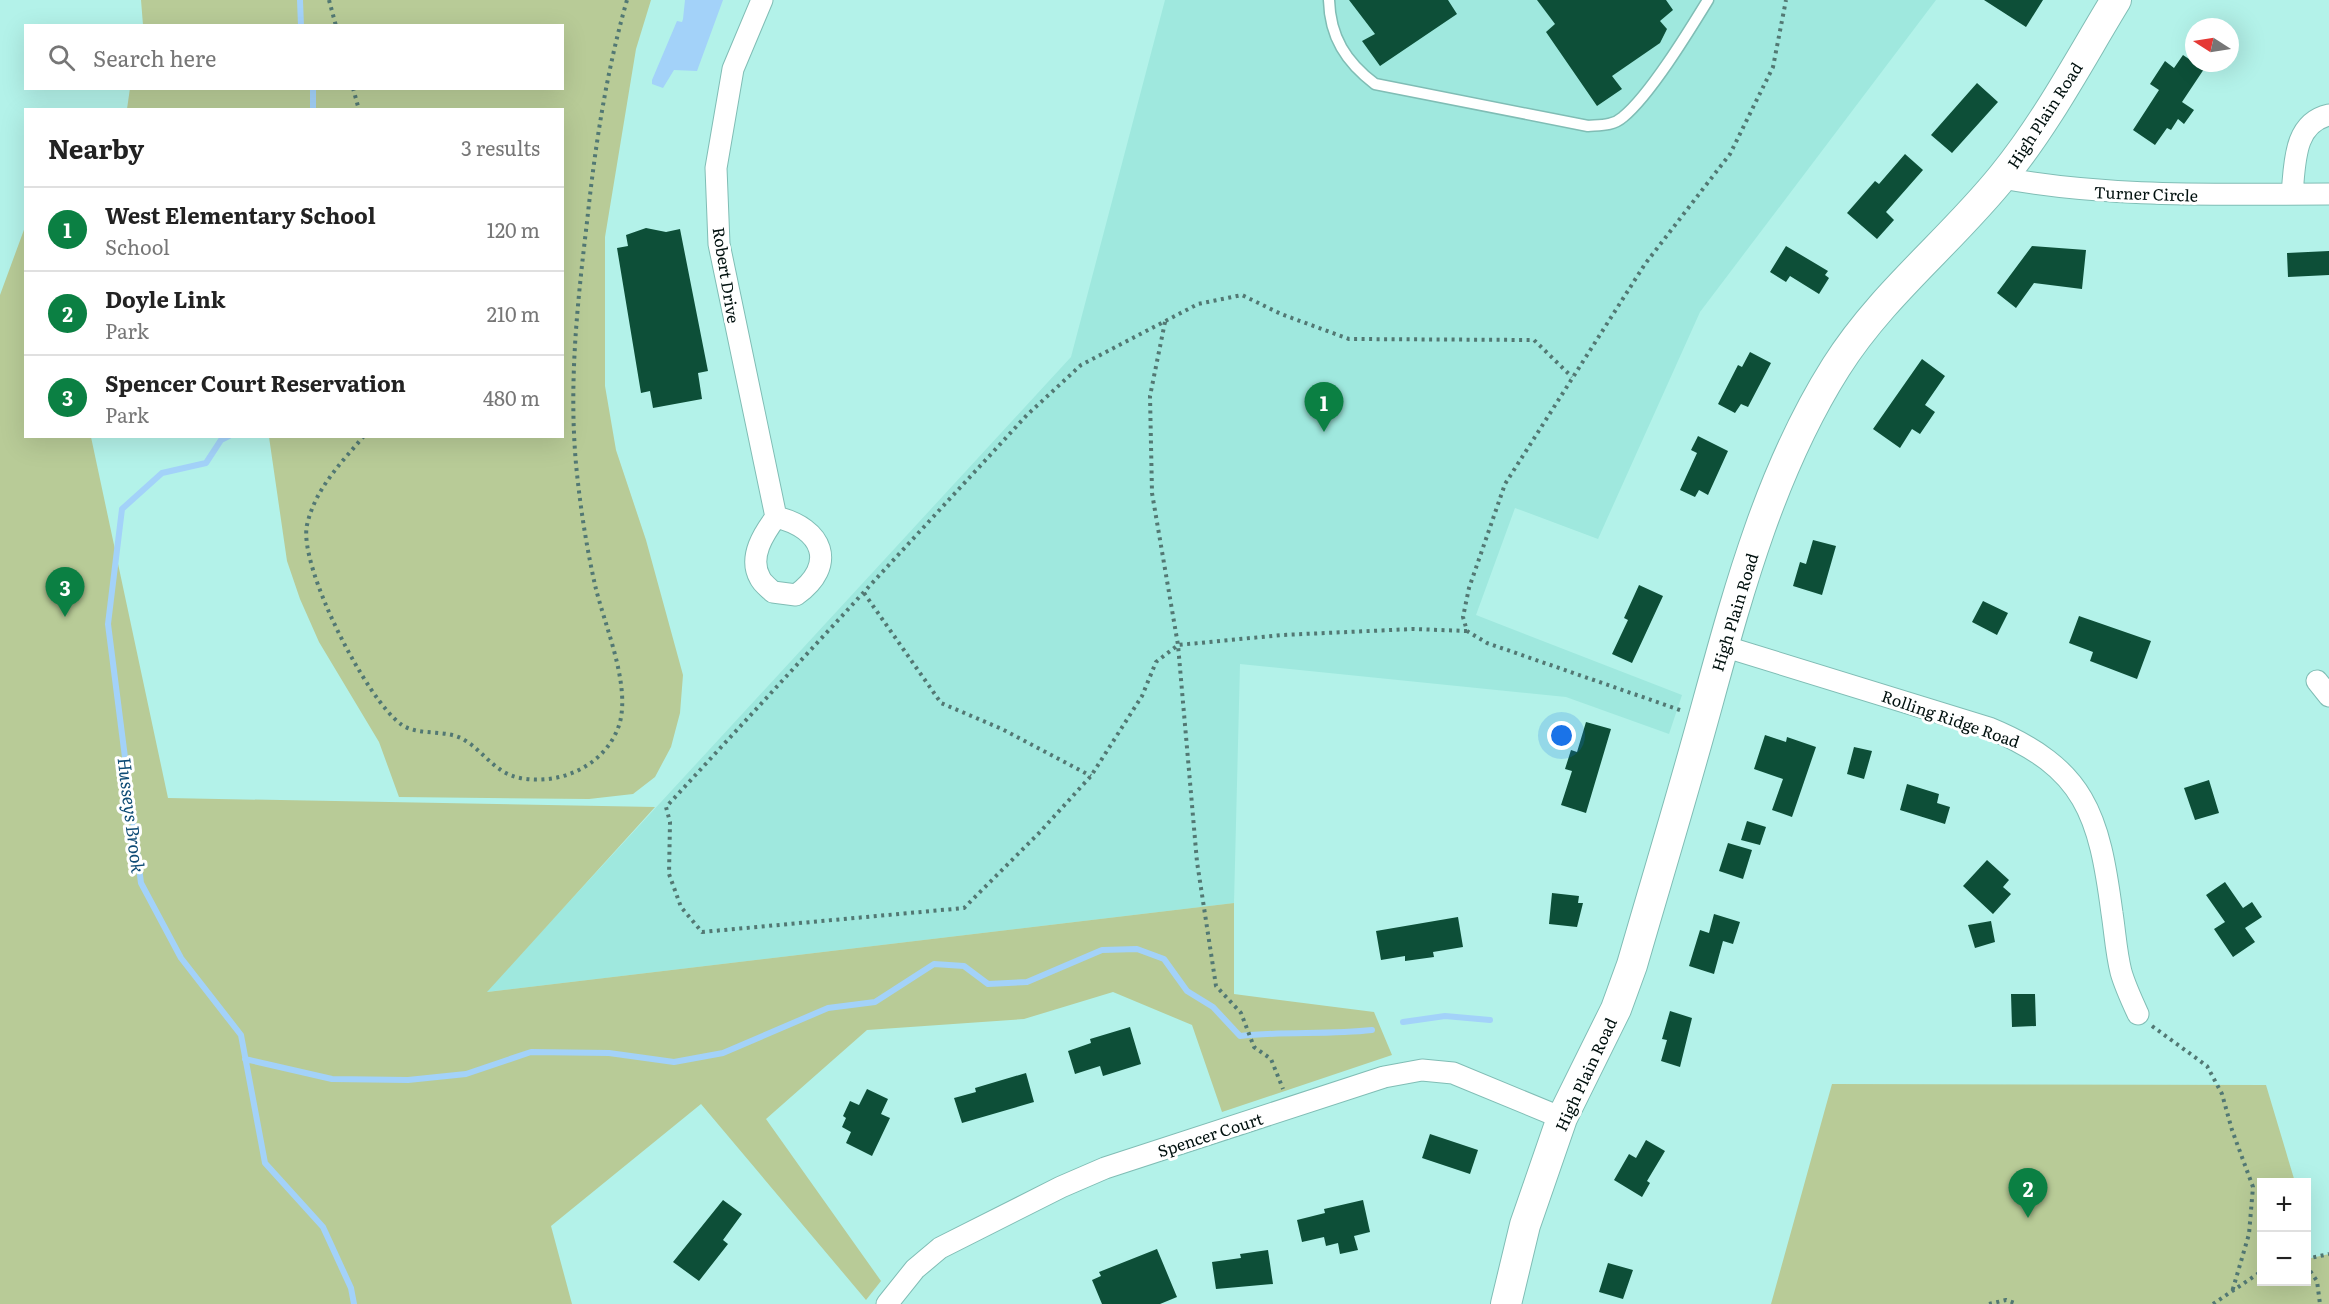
<!DOCTYPE html>
<html lang="en">
<head>
<meta charset="utf-8">
<style>
	:root { --surface:#fff; --page:#f2f2f2; --text:#222; --muted:#767676; --line:#e0e0e0; --accent:#0b8043 }
	body { margin:0; font-family:Literata,serif; background:var(--page); color:var(--text) }
	.controls { position:absolute; right:18px; bottom:18px; display:grid; overflow:hidden; border-radius:0px; box-shadow:0 6px 24px #0002 }
	.controls button { width:54px; height:54px; display:grid; place-items:center; padding:0; border:0; border-bottom:2px solid var(--line); background:var(--surface); color:var(--text); font:30px sans-serif }
	.compass { position:absolute; left:2185px; top:18px; width:54px; height:54px; border-radius:50%; background:var(--surface); box-shadow:0 6px 24px #0002; rotate:282deg }
	.you { position:absolute; left:1562px; top:736px; width:21px; height:21px; margin:-15px; border:4px solid #fff; border-radius:50%; background:#1a73e8; box-shadow:0 0 0 9px #1a73e833 }
	.badge { display:grid; place-items:center; width:39px; height:39px; border-radius:50%; background:var(--accent); color:#fff; font-size:20px; font-weight:700 }
	.pin { position:absolute; translate:-50% -50px; filter:drop-shadow(0 2px 3px #0008) }
	.pin::after { content:''; position:absolute; top:32px; width:21px; height:18px; background:inherit; clip-path:polygon(0 0,100% 0,50% 100%) }
	.list { margin:0; padding:0; list-style:none }
	h2 { display:flex; justify-content:space-between; align-items:center; height:78px; margin:0; padding:0 24px; font-size:26px }
	h2 small { font-size:20px; font-weight:400; color:var(--muted) }
	.list li { display:grid; grid-template-columns:39px 1fr auto; gap:18px; align-items:center; box-sizing:border-box; height:84px; padding:0 24px; border-top:2px solid var(--line) }
	.list b { display:block; font-size:22px; white-space:nowrap }
	.list p { margin:0; font-size:20px; white-space:nowrap; color:var(--muted) }
	.list em { font-size:20px; font-style:normal; color:var(--muted) }
	.icon { flex:none; width:33px; height:33px; fill:none; stroke:currentColor; stroke-width:2; stroke-linecap:round; stroke-linejoin:round }
	.map { position:relative; flex:none; width:2329px; height:1304px; overflow:hidden }
	.search { position:absolute; background:var(--surface); box-shadow:0 6px 24px #0002; left:24px; top:24px; width:540px; height:66px; display:flex; align-items:center; gap:15px; box-sizing:border-box; padding:0 21px; border-radius:0px; color:var(--muted); font-size:22px }
	.panel { position:absolute; background:var(--surface); box-shadow:0 6px 24px #0002; left:24px; top:108px; width:540px; height:330px; border-radius:0px }
	.map>svg:first-child { display:block }
	.built { fill:#9fe8de }
	.green { fill:#b8cb97 }
	.water { fill:#a3d2f9 }
	.lines { fill:none; stroke-linecap:round; stroke-linejoin:round }
	.stream { stroke:#a3d2f9; stroke-width:6 }
	.building { fill:#0d4f38 }
	.lane-casing { stroke:#80bdb5; stroke-width:13 }
	.street-casing { stroke:#80bdb5; stroke-width:23 }
	.secondary-casing { stroke:#80bdb5; stroke-width:32 }
	.path { stroke:#527873; stroke-width:4; stroke-dasharray:3 4.5; stroke-linecap:butt }
	.lane { stroke:#fff; stroke-width:10 }
	.street { stroke:#fff; stroke-width:21 }
	.secondary { stroke:#fff; stroke-width:30 }
	.labels { text-anchor:middle; dominant-baseline:central; stroke-width:6; stroke-linejoin:round; paint-order:stroke }
	.street-label { font-size:16px; fill:#00100e; stroke:#fff }
	.water-label { font-size:18px; font-style:italic; fill:#0e4b75; stroke:#fff }
</style>
</head>
<body>
<div class="map">
<svg width="2329" height="1304" viewBox="0 0 2329 1304">
	<rect width="100%" height="100%" fill="#b3f2e9"/>
	<path class="built" d="M 1165,0 L 1936,0 L 1700,312 L 1598,539 L 1515,508 L 1476,615 L 1682,695 L 1669,734 L 1566,697 L 1240,664 L 1234,903 L 486,992 L 1071,357 Z"/>
	<path class="green" d="M 141,0 L 651,0 L 636,49 L 605,237 L 605,386 L 616,450 L 646,540 L 683,675 L 680,713 L 671,747 L 655,777 L 633,794 L 589,799 L 399,797 L 379,742 L 319,642 L 300,599 L 287,561 L 269,437 L 562,436 L 562,110 L 127,109 L 130,88 L 562,88 L 562,26 L 143,25 Z
		M 25,227 L 26,436 L 91,437 L 168,798 L 655,807 L 487,992 L 1234,903 L 1234,994 L 1374,1012 L 1392,1055 L 1222,1112 L 1192,1025 L 1113,992 L 1024,1019 L 867,1030 L 766,1119 L 881,1281 L 866,1300 L 701,1104 L 551,1226 L 572,1304 L 0,1304 L 0,295 Z
		M 1832,1084 L 2266,1085 L 2295,1182 L 2262,1182 L 2262,1282 L 2306,1282 L 2307,1259 L 2329,1254 L 2329,1304 L 1771,1304 Z"/>
	<path class="water" d="M 685,0 L 723,0 L 697,71 L 674,70 L 663,88 L 652,84 L 652,80 L 677,21 L 682,22 L 683,19 Z"/>
	<g class="lines">
		<path class="stream" d="M 300,0 L 301,26
			M 313,110 L 313,88
			M 229,436 L 221,440 L 206,463 L 162,473 L 122,509 L 108,624 L 141,883 L 181,958 L 241,1035 L 265,1163 L 323,1227 L 351,1288 L 354,1304
			M 1403,1022 L 1445,1016 L 1490,1020
			M 245,1059 L 332,1079 L 408,1080 L 466,1074 L 531,1052 L 609,1053 L 674,1062 L 723,1053 L 828,1008 L 875,1002 L 934,964 L 964,966 L 988,984 L 1027,982 L 1102,950 L 1137,949 L 1164,959 L 1187,991 L 1213,1007 L 1240,1036 C 1284,1031 1328,1035 1372,1030"/>
	</g>
	<path class="building" d="M 1349,0 L 1448,0 L 1457,14 L 1380,66 L 1362,41 L 1375,34 Z
		M 1537,0 L 1666,0 L 1673,10 L 1660,21 L 1667,29 L 1660,43 L 1612,76 L 1622,89 L 1597,106 L 1546,32 L 1555,24 Z
		M 1984,0 L 2043,0 L 2026,27 Z
		M 2183,55 L 2204,69 L 2182,102 L 2194,110 L 2184,124 L 2178,119 L 2171,130 L 2167,128 L 2155,145 L 2133,130 L 2159,90 L 2150,84 L 2165,61 L 2174,68 Z
		M 1977,83 L 1998,102 L 1952,153 L 1931,135 Z
		M 1905,154 L 1923,170 L 1886,212 L 1894,220 L 1877,239 L 1847,213 L 1875,181 L 1879,184 Z
		M 646,228 L 666,232 L 680,229 L 708,371 L 698,373 L 702,399 L 653,408 L 650,391 L 641,393 L 617,248 L 628,246 L 626,235 Z
		M 1786,246 L 1828,271 L 1825,275 L 1829,278 L 1819,294 L 1790,276 L 1786,282 L 1770,272 Z
		M 2032,246 L 2086,250 L 2082,289 L 2034,283 L 2016,308 L 1997,293 Z
		M 2329,251 L 2329,275 L 2288,277 L 2287,253 Z
		M 1750,352 L 1771,363 L 1748,407 L 1741,404 L 1735,413 L 1718,404 L 1738,365 L 1742,367 Z
		M 1922,359 L 1945,376 L 1925,405 L 1935,412 L 1920,434 L 1912,429 L 1900,448 L 1873,429 Z
		M 1698,436 L 1728,451 L 1708,495 L 1699,490 L 1695,497 L 1680,490 L 1697,453 L 1691,450 Z
		M 1813,540 L 1836,546 L 1822,595 L 1793,586 L 1800,562 L 1806,564 Z
		M 1639,585 L 1663,596 L 1632,663 L 1612,654 L 1628,620 L 1624,618 Z
		M 1983,601 L 2008,613 L 1997,635 L 1972,622 Z
		M 2079,616 L 2151,641 L 2137,679 L 2090,661 L 2093,652 L 2069,643 Z
		M 1586,722 L 1611,729 L 1586,813 L 1561,805 L 1572,771 L 1565,769 L 1571,750 L 1577,752 Z
		M 1765,735 L 1786,742 L 1787,737 L 1816,747 L 1792,817 L 1772,810 L 1783,779 L 1754,769 Z
		M 1854,747 L 1872,751 L 1864,779 L 1847,774 Z
		M 2209,780 L 2219,813 L 2195,820 L 2184,788 Z
		M 1907,784 L 1939,794 L 1937,803 L 1950,807 L 1945,824 L 1900,810 Z
		M 1747,821 L 1766,827 L 1760,845 L 1741,840 Z
		M 1728,843 L 1752,850 L 1743,879 L 1719,871 Z
		M 1987,860 L 2009,880 L 2003,887 L 2011,894 L 1993,914 L 1963,886 Z
		M 2225,882 L 2243,908 L 2252,902 L 2262,917 L 2245,928 L 2255,942 L 2233,957 L 2214,929 L 2225,922 L 2206,895 Z
		M 1552,893 L 1579,896 L 1578,903 L 1583,903 L 1577,927 L 1549,924 Z
		M 1714,914 L 1740,922 L 1733,944 L 1723,941 L 1714,974 L 1689,966 L 1700,930 L 1709,933 Z
		M 1458,917 L 1463,947 L 1433,952 L 1434,957 L 1405,961 L 1405,956 L 1381,960 L 1376,931 Z
		M 1991,921 L 1995,942 L 1975,948 L 1968,925 Z
		M 2011,994 L 2035,994 L 2036,1026 L 2012,1027 Z
		M 1670,1011 L 1692,1018 L 1680,1067 L 1661,1061 L 1667,1040 L 1662,1039 Z
		M 1130,1027 L 1141,1064 L 1103,1076 L 1100,1066 L 1075,1074 L 1068,1051 L 1091,1043 L 1090,1039 Z
		M 1026,1073 L 1034,1102 L 962,1123 L 954,1098 L 976,1092 L 975,1088 Z
		M 867,1089 L 888,1099 L 881,1114 L 890,1118 L 872,1156 L 846,1143 L 851,1132 L 842,1127 L 846,1118 L 843,1116 L 850,1101 L 859,1105 Z
		M 1430,1134 L 1478,1150 L 1470,1174 L 1422,1158 Z
		M 1646,1140 L 1665,1151 L 1647,1181 L 1650,1183 L 1642,1197 L 1614,1180 L 1629,1154 L 1636,1158 Z
		M 723,1200 L 742,1214 L 723,1240 L 728,1244 L 699,1281 L 673,1262 Z
		M 1363,1200 L 1370,1232 L 1354,1236 L 1358,1250 L 1340,1254 L 1338,1243 L 1326,1246 L 1324,1237 L 1302,1242 L 1297,1220 L 1325,1213 L 1324,1209 Z
		M 1157,1249 L 1177,1297 L 1160,1304 L 1102,1304 L 1092,1280 L 1101,1276 L 1099,1272 Z
		M 1268,1250 L 1273,1284 L 1216,1289 L 1212,1262 L 1241,1258 L 1240,1254 Z
		M 1608,1263 L 1633,1270 L 1623,1299 L 1599,1292 Z"/>
	<g class="lines">
		<defs>
			<path id="lane" d="M 1329,0 C 1330,37 1346,62 1375,84 L 1588,126 C 1600,125 1613,126 1623,117 C 1650,95 1689,31 1708,0"/>
			<path id="street" d="M 762,0 L 733,69 L 716,168 L 719,244 L 776,517
				M 2002,178 C 2110,198 2219,194 2329,194
				M 2292,194 C 2295,165 2293,123 2329,115
				M 776,517 C 823,528 838,565 796,595 L 773,592 C 769,588 762,583 760,578 C 748,557 764,533 776,517 Z
				M 1723,646 L 1989,728 C 2086,768 2099,815 2112,913 C 2115,932 2116,952 2121,972 C 2125,986 2132,1001 2138,1014
				M 2317,681 L 2329,696
				M 887,1304 L 915,1269 L 940,1248 L 1061,1187 L 1105,1168 L 1384,1077 L 1422,1070 L 1453,1073 L 1562,1118"/>
			<path id="secondary" d="M 1506,1304 L 1525,1225 L 1562,1118 L 1616,1009 L 1632,965 C 1656,882 1681,800 1704,716 C 1737,596 1769,473 1836,367 C 1882,294 1950,242 2003,176 C 2047,122 2080,59 2116,0"/>
		</defs>
		<use href="#lane" class="lane-casing"/>
		<use href="#street" class="street-casing"/>
		<use href="#secondary" class="secondary-casing"/>
		<path class="path" d="M 329,0 L 336,26
			M 353,88 L 359,110
			M 1165,322 L 1150,396 L 1152,493 L 1178,645 L 1197,862 L 1216,986 L 1241,1013 L 1254,1047 L 1271,1059 L 1283,1089
			M 364,436 C 341,463 315,489 307,525 C 298,566 367,701 402,725 C 421,737 447,728 466,741 C 485,753 495,773 520,778 C 562,786 608,764 620,722 C 630,682 604,624 595,585 C 587,549 581,512 577,474 C 568,389 577,306 587,222 C 595,147 606,73 627,0
			M 864,593 L 941,703 L 1002,729 L 1091,776
			M 1467,631 L 1413,629 L 1282,635 L 1178,645 L 1156,662 L 1142,696 L 1091,776 L 1039,833 L 964,908 L 702,932 L 681,907 L 669,874 L 670,822 L 666,807 L 1027,415 L 1081,365 L 1198,304 L 1242,295 L 1281,314 L 1349,339 L 1534,340 L 1572,377
			M 1680,710 L 1487,643 L 1467,631 L 1463,617 L 1469,588 L 1505,484 L 1645,264 L 1730,154 L 1773,67 L 1786,0
			M 2152,1026 L 2207,1066 L 2222,1094 L 2232,1130 L 2253,1187 L 2249,1234 L 2232,1292
			M 2306,1259 L 2329,1254
			M 2306,1265 L 2317,1281 L 2320,1304
			M 1989,1304 L 2006,1300 L 2017,1304
			M 2213,1304 L 2262,1271"/>
		<use href="#lane" class="lane"/>
		<use href="#street" class="street"/>
		<use href="#secondary" class="secondary"/>
	</g>
	<g class="labels">
		<g class="street-label">
			<text transform="translate(2044 115) rotate(-57)">High Plain Road</text>
			<text transform="translate(2146 193) rotate(2)">Turner Circle</text>
			<text transform="translate(727 275) rotate(81)">Robert Drive</text>
			<text transform="translate(1734 612) rotate(-73)">High Plain Road</text>
			<text transform="translate(1951 718) rotate(19)">Rolling Ridge Road</text>
			<text transform="translate(1585 1074) rotate(-65)">High Plain Road</text>
			<text transform="translate(1210 1134) rotate(-18)">Spencer Court</text>
		</g>
		<g class="water-label">
			<text transform="translate(132 815) rotate(83)">Husseys Brook</text>
		</g>
	</g>
</svg>
<div class="controls">
<button>+</button>
<button>−</button>
</div>
<svg class="compass" viewBox="-18 -18 36 36"><path d="M0-13l5 13h-10z" fill="#e53935"/><path d="M0 13l5-13h-10z" fill="#767676"/></svg>
<div class="you"></div>
<div class="pin badge" style="left:1324px;top:432px">1</div>
<div class="pin badge" style="left:2028px;top:1218px">2</div>
<div class="pin badge" style="left:65px;top:617px">3</div>
<div class="search"><svg class="icon" aria-label="search" viewBox="0 0 24 24"><circle cx="10" cy="10" r="6"/><path d="M15 15l6 6"/></svg>Search here</div>
<section class="panel">
<h2>Nearby<small>3 results</small></h2>
<ul class="list">
<li><span class="badge">1</span><div><b>West Elementary School</b><p>School</p></div><em>120 m</em></li>
<li><span class="badge">2</span><div><b>Doyle Link</b><p>Park</p></div><em>210 m</em></li>
<li><span class="badge">3</span><div><b>Spencer Court Reservation</b><p>Park</p></div><em>480 m</em></li>
</ul>
</section>
</div>
</body>
</html>
